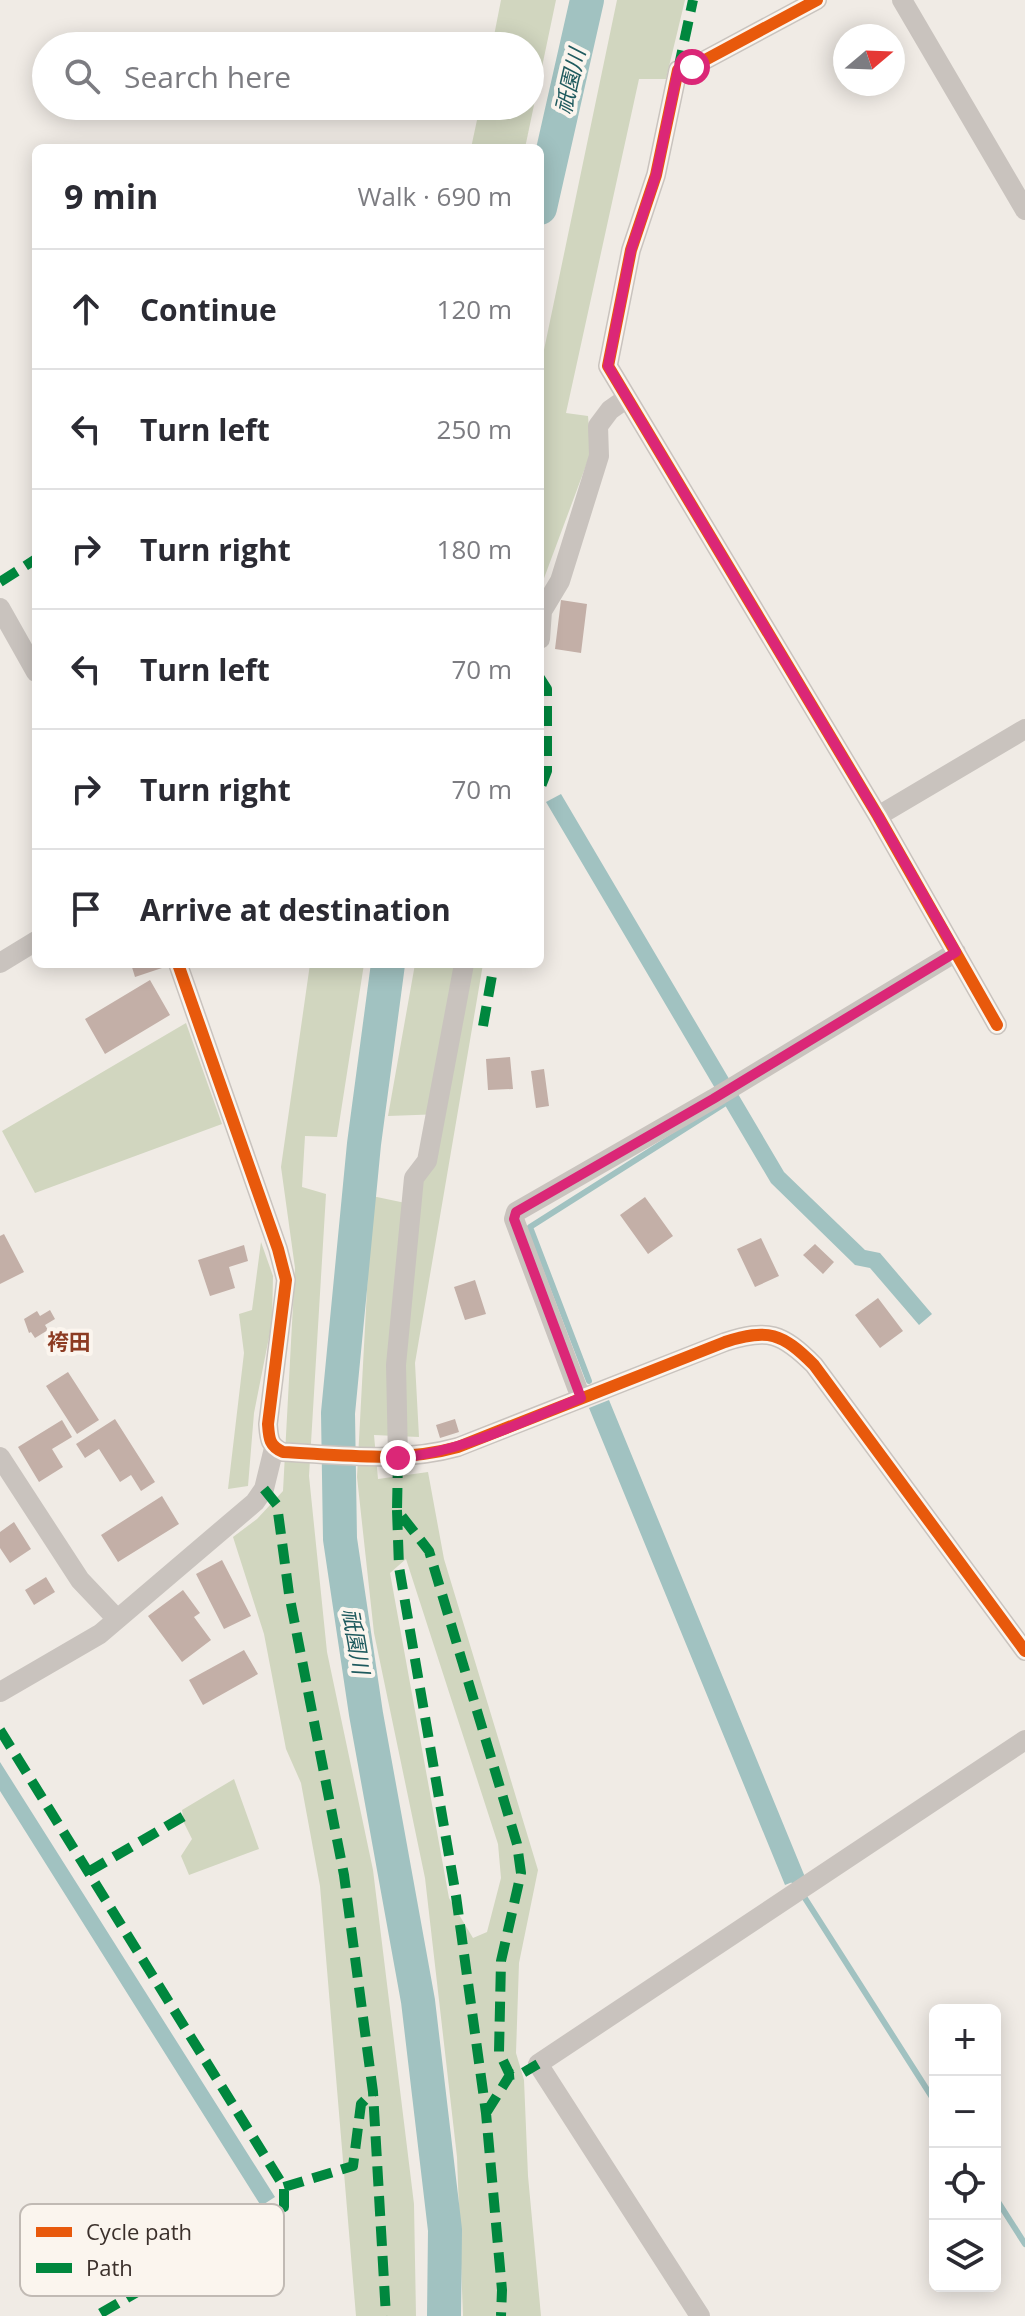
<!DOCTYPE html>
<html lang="en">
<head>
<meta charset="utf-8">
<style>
	:root { --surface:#fff; --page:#f2f2f3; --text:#2b2b33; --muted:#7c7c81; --line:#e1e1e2 }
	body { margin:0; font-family:"Open Sans","Noto Sans JP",sans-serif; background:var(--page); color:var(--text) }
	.controls { position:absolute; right:24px; bottom:24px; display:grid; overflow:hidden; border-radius:12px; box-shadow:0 4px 20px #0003 }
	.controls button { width:72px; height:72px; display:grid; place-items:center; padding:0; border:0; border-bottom:2px solid var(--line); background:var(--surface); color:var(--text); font:40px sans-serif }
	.compass { position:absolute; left:833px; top:24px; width:72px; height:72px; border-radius:50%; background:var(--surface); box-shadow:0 4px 20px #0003; rotate:71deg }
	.stop { position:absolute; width:24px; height:24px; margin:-18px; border:6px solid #db2777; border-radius:50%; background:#fff }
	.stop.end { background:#db2777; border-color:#fff; box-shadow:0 2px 8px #0008 }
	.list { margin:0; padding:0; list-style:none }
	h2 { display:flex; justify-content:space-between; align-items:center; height:104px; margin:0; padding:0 32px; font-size:34px }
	h2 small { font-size:26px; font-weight:400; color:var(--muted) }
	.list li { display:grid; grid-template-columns:52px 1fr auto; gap:24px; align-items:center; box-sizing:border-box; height:120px; padding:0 32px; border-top:2px solid var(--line) }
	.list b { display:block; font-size:30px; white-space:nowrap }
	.list em { font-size:26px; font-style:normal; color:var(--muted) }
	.icon { flex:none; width:44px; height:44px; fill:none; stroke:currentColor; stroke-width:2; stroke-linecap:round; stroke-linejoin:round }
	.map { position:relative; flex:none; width:1025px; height:2316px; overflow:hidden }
	.search { position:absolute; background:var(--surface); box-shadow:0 4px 20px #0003; left:32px; top:32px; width:512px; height:88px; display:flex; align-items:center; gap:20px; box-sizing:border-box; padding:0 28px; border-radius:44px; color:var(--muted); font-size:30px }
	.panel { position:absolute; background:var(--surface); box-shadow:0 4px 20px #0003; left:32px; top:144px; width:512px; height:824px; border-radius:12px }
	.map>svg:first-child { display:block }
	.green { fill:#d1d6bf; fill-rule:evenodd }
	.water { fill:#a1c2c1 }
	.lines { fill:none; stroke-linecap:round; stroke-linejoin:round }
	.stream { stroke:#a1c2c1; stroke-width:6 }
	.river { stroke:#a1c2c1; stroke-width:34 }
	.building { fill:#c3afa7 }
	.minor { stroke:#c9c3be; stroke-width:20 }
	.quiet { stroke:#00873e; stroke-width:10; stroke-dasharray:20 10; stroke-linecap:butt }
	.cycleway-casing { stroke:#fbf5ee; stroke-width:17 }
	.cycleway { stroke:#e8590c; stroke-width:12 }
	.route { stroke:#db2777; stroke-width:10 }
	.labels { text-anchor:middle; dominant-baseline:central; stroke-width:8; stroke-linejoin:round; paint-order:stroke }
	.water-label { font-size:22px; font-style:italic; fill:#1f5a5e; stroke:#fbf5ee }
	.neighbourhood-label { font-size:22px; font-weight:bold; fill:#8c3b22; stroke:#fbf5ee }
	.key { fill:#fbf5ee; stroke:#c1bab4; stroke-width:2 }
	.key-label { font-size:22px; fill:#3b302b }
</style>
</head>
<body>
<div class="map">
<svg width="1025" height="2316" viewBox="0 0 1025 2316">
	<rect width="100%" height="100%" fill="#f0ebe5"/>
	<path class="green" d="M 501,0 L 556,0 L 525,148 L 471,148 L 480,106 L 530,106 L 530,46 L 492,46 Z
		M 617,0 L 685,0 L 666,79 L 639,79 L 566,413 L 588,416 L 591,452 L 540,589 L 540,369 Z
		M 310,964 L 364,964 L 337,1137 L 305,1136 L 302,1187 L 326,1194 L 309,1476 L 327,1652 L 373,1870 L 414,2204 L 416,2316 L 356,2316 L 320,1886 L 301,1783 L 286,1749 L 264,1634 L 233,1537 L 257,1519 L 283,1491 L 295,1268 L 281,1167 Z
		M 415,964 L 483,964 L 415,1363 L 419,1437 L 374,1435 L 378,1479 L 428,1472 L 444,1559 L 538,1870 L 519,1963 L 516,2053 L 524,2080 L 528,2176 L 541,2316 L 463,2316 L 457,2157 L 425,1878 L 374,1633 L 357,1477 L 372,1196 L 415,1205 L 443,1114 L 388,1116 ZM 406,1559 L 498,1844 L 501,1878 L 487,1932 L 473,1938 L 449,1898 L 390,1573 Z
		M 186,1023 L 222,1124 L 35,1193 L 2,1131 Z
		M 261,1242 L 273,1276 L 272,1322 L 254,1413 L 248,1486 L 228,1489 L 244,1353 L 239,1314 L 252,1310 Z
		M 234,1779 L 259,1849 L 189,1875 L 181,1856 L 192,1839 L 184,1823 L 182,1810 Z"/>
	<path class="water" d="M 561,794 L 784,1172 L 865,1250 L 880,1253 L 932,1314 L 919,1325 L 870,1268 L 855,1265 L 771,1183 L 546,802 Z
		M 609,1400 L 805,1877 L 785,1885 L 589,1408 Z
		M 0,1762 L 275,2197 L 261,2206 L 0,1791 Z"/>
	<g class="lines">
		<path class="stream" d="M 589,1381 L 530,1227 L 724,1104
			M 794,1881 L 935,2102
			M 995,2197 L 1025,2244"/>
		<path class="river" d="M 540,208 L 587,0
			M 388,964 L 364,1144 L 338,1413 L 340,1539 L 366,1714 L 418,2001 L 445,2230 L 444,2316"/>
	</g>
	<path class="building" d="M 561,600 L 587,604 L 581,653 L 555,649 Z
		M 131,964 L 161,964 L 162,968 L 135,977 Z
		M 150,980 L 170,1015 L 105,1054 L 85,1019 Z
		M 510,1057 L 513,1089 L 488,1090 L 486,1059 Z
		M 544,1069 L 549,1106 L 536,1108 L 531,1071 Z
		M 645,1197 L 673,1236 L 648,1254 L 620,1215 Z
		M 4,1234 L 24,1272 L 0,1284 L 0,1236 Z
		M 761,1238 L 779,1276 L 755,1287 L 737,1249 Z
		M 815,1244 L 834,1262 L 823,1274 L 803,1255 Z
		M 244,1245 L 248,1261 L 229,1267 L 235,1288 L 210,1296 L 198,1260 Z
		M 475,1280 L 486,1314 L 465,1320 L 454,1287 Z
		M 878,1298 L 903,1331 L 880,1348 L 855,1315 Z
		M 50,1310 L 55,1319 L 45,1325 L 48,1330 L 35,1338 L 31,1332 L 29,1333 L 24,1319 L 37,1311 L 40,1316 Z
		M 68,1372 L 99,1420 L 77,1434 L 46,1386 Z
		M 115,1419 L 155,1482 L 141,1491 L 131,1475 L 120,1482 L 99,1449 L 85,1458 L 76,1444 Z
		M 455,1419 L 459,1432 L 440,1438 L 436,1425 Z
		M 62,1420 L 72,1437 L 52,1449 L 63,1467 L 39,1482 L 18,1447 Z
		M 162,1496 L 179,1524 L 118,1562 L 101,1535 Z
		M 14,1522 L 31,1549 L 10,1563 L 0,1548 L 0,1532 Z
		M 222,1560 L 251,1616 L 224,1629 L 196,1574 Z
		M 46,1577 L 55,1592 L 34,1605 L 25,1590 Z
		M 183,1590 L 200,1613 L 194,1617 L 211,1640 L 182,1662 L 148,1616 Z
		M 244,1650 L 258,1674 L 203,1705 L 189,1680 Z"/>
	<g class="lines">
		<path class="minor" d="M 817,0 L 692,67 L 678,70 L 656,175 L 631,250 L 608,366 L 878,816 L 997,1025
			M 902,0 L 1025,210
			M 0,608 L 36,672
			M 540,639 L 542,611 L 560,581 L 599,456 L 598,426 L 610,410 L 627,398
			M 878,816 L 1025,729
			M 0,963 L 36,941
			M 178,964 L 278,1249 L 286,1280 L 268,1424 C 269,1438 269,1446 283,1452 C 342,1455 401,1463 458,1447 L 725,1342 C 768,1328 782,1333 814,1365 L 1025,1651
			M 581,1398 L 514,1219 L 516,1212 L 713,1099 L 956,952
			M 0,1457 L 80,1580 L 117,1619
			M 398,1458 L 396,1365 L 414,1178 L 427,1161 L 464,964
			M 0,1692 L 100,1634 L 255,1502 L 264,1489 L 274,1448
			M 700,2316 L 538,2064 L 1025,1740"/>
		<path class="quiet" d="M 678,70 L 693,0
			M 0,582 L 36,559
			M 540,678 L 547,689 L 547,771 L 540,789
			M 483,1026 L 494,964
			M 398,1458 L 397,1510 L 429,1551 L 517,1844 L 521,1873 L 501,1961 L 499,2052 L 510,2075 L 521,2074 L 538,2064
			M 264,1489 L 277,1505 L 289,1594 L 344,1875 L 373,2092 L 386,2316
			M 397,1510 L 399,1567 L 456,1896 L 486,2113 L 502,2290 L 501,2316
			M 0,1730 L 284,2187 L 284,2207 L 96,2316
			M 88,1872 L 186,1815
			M 486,2113 L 510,2075
			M 284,2187 L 353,2166 L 361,2104 L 373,2092"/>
		<defs>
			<path id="cycleway" d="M 817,0 L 692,67 L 678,70 L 656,175 L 631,250 L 608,366 L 878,816 L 997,1025
				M 178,964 L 278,1249 L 286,1280 L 268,1424 C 269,1438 269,1446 283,1452 C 342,1455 401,1463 458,1447 L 725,1342 C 768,1328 782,1333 814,1365 L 1025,1651"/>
		</defs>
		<use href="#cycleway" class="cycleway-casing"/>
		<use href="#cycleway" class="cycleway"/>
	</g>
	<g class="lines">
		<path class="route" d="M 398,1458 C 462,1452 521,1422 581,1398 L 514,1219 L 516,1212 L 713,1099 L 956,952 L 878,816 L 608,366 L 631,250 L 656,175 L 678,70 L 692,67"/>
	</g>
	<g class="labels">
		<g class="water-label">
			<text transform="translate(569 81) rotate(-77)">祇園川</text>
			<text transform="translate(357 1641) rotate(80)">祇園川</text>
		</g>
		<g class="neighbourhood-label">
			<text x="69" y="1341">袴田</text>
		</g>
	</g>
	<rect x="20" y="2204" width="264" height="92" rx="12" class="key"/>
	<rect x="36" y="2227" width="36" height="10" fill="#e8590c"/>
	<rect x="36" y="2263" width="36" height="10" fill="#00873e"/>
	<g class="key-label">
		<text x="86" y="2240">Cycle path</text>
		<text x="86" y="2276">Path</text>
	</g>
</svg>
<div class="controls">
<button>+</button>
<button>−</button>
<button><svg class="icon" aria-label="locate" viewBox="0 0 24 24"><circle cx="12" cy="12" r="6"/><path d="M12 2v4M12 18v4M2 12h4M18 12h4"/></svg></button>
<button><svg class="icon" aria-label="layers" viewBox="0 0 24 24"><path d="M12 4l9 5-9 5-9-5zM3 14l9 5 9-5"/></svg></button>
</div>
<svg class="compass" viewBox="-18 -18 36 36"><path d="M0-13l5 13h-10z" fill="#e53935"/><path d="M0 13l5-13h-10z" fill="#7c7c81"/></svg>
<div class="stop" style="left:692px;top:67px"></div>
<div class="stop end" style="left:398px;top:1458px"></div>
<div class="search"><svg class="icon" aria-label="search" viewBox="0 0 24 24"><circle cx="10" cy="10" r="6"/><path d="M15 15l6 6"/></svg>Search here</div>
<section class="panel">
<h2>9 min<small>Walk · 690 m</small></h2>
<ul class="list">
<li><svg class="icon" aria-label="ahead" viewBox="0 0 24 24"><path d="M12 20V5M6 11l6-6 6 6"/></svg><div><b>Continue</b></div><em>120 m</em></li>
<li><svg class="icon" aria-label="left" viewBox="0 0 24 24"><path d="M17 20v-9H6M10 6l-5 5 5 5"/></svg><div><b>Turn left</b></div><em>250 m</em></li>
<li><svg class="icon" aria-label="right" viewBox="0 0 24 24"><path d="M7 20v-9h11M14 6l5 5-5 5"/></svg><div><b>Turn right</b></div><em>180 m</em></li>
<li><svg class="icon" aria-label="left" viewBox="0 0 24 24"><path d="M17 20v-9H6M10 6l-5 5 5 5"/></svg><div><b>Turn left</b></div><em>70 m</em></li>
<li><svg class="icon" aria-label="right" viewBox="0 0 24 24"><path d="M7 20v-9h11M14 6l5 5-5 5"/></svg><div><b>Turn right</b></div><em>70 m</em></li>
<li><svg class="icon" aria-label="arrive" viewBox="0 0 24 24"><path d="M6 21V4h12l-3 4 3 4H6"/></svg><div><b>Arrive at destination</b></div></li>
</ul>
</section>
</div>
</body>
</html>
